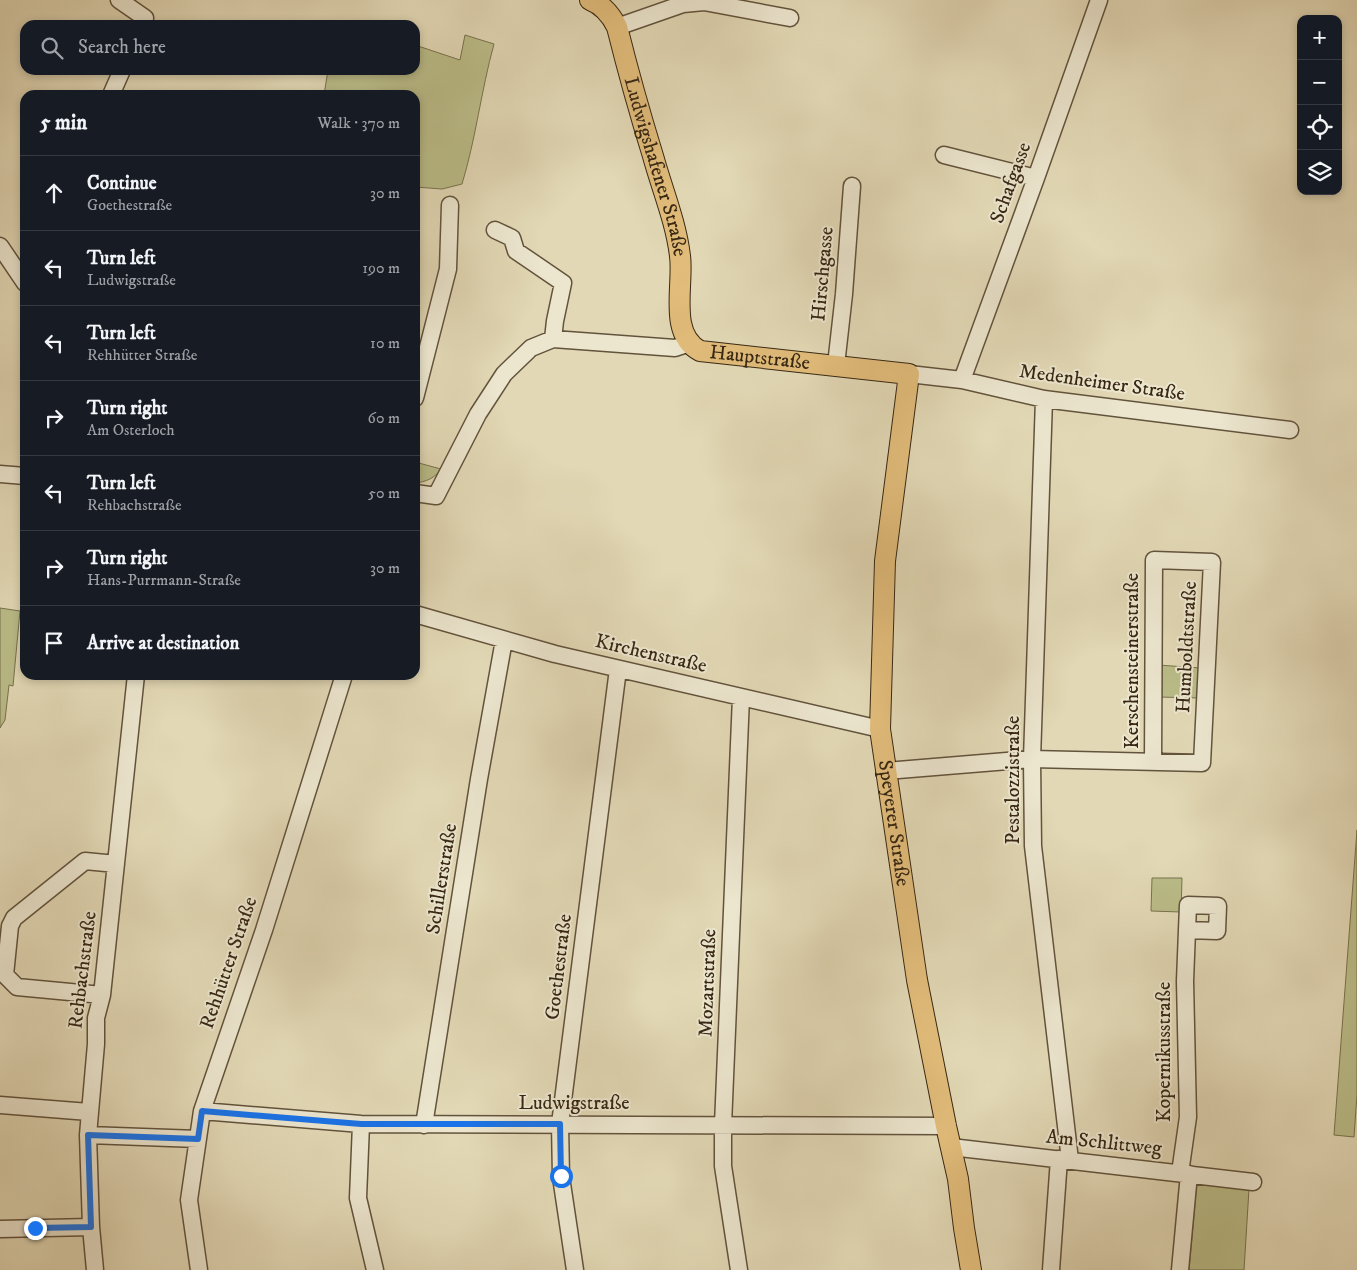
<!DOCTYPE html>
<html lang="en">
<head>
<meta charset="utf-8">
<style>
	:root { --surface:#171b24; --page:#20242c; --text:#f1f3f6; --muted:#9ea1a6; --line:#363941 }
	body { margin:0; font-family:"IM FELL DW Pica",serif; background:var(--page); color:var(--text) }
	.controls { position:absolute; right:15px; top:15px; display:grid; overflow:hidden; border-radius:10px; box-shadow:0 2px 8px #0003 }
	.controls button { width:45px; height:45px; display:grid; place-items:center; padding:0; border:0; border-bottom:1px solid var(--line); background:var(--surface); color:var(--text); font:25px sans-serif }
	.stop { position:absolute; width:15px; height:15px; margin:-11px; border:4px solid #1a73e8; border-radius:50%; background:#fff }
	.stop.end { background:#1a73e8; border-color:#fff; box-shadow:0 1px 5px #0008 }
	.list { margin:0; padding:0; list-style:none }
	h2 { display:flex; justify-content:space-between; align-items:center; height:65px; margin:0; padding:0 20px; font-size:21px }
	h2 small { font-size:16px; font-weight:400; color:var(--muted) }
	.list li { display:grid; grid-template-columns:32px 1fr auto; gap:15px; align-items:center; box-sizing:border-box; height:75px; padding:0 20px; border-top:1px solid var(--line) }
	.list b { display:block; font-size:19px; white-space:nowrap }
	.list p { margin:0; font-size:16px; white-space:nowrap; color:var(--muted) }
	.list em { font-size:16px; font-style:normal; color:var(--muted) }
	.icon { flex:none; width:28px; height:28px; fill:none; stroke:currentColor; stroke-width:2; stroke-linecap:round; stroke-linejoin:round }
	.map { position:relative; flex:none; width:1357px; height:1270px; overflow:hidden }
	.search { position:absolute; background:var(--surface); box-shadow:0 2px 8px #0003; left:20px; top:20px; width:400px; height:55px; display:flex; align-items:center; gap:12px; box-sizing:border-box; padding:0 18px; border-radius:15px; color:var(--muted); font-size:19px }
	.panel { position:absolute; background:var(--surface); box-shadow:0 2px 8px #0003; left:20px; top:90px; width:400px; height:590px; border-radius:15px }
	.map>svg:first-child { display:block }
	.green { fill:#babc88; stroke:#78724e }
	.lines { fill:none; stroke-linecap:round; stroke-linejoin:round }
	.minor-casing { stroke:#62533c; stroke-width:19 }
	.major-casing { stroke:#372713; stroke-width:22 }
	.minor { stroke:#ece6cf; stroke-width:16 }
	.major { stroke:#e1bc7a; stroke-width:20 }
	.route { stroke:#1a73e8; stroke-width:6 }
	.labels { text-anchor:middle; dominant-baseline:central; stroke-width:4; stroke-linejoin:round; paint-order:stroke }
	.street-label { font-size:20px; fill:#372713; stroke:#ece6cf }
</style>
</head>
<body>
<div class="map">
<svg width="1357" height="1270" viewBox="0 0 1357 1270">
	<rect width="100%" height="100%" fill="#e2d8b5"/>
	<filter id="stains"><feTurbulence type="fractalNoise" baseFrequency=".004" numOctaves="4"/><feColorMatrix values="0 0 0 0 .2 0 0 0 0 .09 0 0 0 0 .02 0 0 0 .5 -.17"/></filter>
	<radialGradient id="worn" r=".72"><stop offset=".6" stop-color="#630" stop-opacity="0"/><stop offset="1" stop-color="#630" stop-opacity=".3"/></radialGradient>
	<path class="green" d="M 465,35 L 494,44 C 481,91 476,138 462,184 L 442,189 L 415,187 L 415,95 L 324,95 L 328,70 L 415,70 L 415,45 L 460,60 Z
		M 415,462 L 441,469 C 435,478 426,482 415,483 Z
		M 0,608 L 20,611 L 13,686 L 9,685 L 5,720 L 0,728 Z
		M 1158,665 L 1201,668 L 1200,698 L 1158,697 Z
		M 1357,830 L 1357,1095 L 1354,1137 L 1334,1135 Z
		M 1152,878 L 1182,878 L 1181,912 L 1151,911 Z
		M 1197,1181 L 1249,1189 L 1244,1270 L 1189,1270 Z"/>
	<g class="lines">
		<defs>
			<path id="minor" d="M 119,0 L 145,18 L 142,25
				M 617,27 L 683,4 L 704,2 L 790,18
				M 111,95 L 122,70
				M 944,155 L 1036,178
				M 495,230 L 512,238 L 516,251 L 563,283 L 555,321 L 553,339
				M 0,246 L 25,283
				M 836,365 L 844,294 L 852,186
				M 909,374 L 962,380 L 1044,399 L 1290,430
				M 962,380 L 1036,178 L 1099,0
				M 415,398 L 448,269 L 450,205
				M 1044,399 L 1032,759 L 1033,846 L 1070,1160
				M 0,474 L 25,476
				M 415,493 L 436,496 L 478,414 L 504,374 L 531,348 L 553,339 L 675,348 L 690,343
				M 415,614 L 555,654 L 880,729
				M 886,771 L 1032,759 L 1202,763 L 1212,562 L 1154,560 L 1153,762
				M 102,995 L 17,987 L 5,975 L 10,926 L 14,918 L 85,861 L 116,864
				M 0,1105 L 89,1112
				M 202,1111 L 361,1124 L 946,1126
				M 361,1124 L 358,1198 L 375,1270
				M 424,1125 L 479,779 L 504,640
				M 88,1135 L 198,1139
				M 951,1147 L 1253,1182
				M 1180,1173 L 1188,1117 L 1185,981 L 1188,905 L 1218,906 L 1217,931 L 1187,930
				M 0,1229 L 91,1227
				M 95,1270 L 91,1227 L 88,1135 L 96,1044 L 96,1018 L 102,995 L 136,675
				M 199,1270 L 189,1200 L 202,1111 L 264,930 L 344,675
				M 575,1270 L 561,1177 L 560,1124 L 618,669
				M 739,1270 L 723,1166 L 723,1125 L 741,697
				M 1051,1270 L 1059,1159
				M 1180,1270 L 1189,1174"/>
			<g id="major">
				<path id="s1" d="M 590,0 C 603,5 611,15 617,27 C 628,71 640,114 653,156 C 662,189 676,222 680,256 C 684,285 668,334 700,351 L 909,374 L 885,561 L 880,729 L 917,980 L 946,1126 L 958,1179 L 964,1228 L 971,1270"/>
			</g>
		</defs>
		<use href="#minor" class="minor-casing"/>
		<use href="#major" class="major-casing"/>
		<use href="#minor" class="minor"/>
		<use href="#major" class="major"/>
	</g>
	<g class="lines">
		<path class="route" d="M 35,1228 L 91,1227 L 88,1135 L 198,1139 L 202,1111 L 361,1124 L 560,1124 L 561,1176"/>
	</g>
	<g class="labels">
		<g class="street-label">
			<text stroke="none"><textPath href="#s1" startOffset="184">Ludwigshafener Straße</textPath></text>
			<text transform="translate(1011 183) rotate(-70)">Schafgasse</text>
			<text transform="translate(823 274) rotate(-85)">Hirschgasse</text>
			<text stroke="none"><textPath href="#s1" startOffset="439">Hauptstraße</textPath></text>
			<text transform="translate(1102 383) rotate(8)">Medenheimer Straße</text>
			<text transform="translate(1187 647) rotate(-87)">Humboldtstraße</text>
			<text transform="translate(651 654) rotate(13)">Kirchenstraße</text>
			<text transform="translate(1132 661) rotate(-90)">Kerschensteinerstraße</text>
			<text transform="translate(1013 780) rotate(-90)">Pestalozzistraße</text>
			<text stroke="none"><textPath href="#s1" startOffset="1041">Speyerer Straße</textPath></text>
			<text transform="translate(442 879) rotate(-81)">Schillerstraße</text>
			<text transform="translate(229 963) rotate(-71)">Rehhütter Straße</text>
			<text transform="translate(559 967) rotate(-83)">Goethestraße</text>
			<text transform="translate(83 970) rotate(-83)">Rehbachstraße</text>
			<text transform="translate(708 983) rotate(-88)">Mozartstraße</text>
			<text transform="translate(1164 1052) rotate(-90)">Kopernikusstraße</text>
			<text x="574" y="1103">Ludwigstraße</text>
			<text transform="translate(1104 1143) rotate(6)">Am Schlittweg</text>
		</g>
	</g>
	<rect width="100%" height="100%" filter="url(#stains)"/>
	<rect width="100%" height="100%" fill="url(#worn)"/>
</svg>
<div class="controls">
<button>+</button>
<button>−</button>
<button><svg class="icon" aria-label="locate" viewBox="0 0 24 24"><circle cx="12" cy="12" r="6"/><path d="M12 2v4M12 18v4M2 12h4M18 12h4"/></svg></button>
<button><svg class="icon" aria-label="layers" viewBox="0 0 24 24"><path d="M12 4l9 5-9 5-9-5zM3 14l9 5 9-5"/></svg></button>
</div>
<div class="stop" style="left:561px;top:1176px"></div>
<div class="stop end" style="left:35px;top:1228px"></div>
<div class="search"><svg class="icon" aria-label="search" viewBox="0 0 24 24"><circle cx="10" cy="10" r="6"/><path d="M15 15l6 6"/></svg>Search here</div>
<section class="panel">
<h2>5 min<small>Walk · 370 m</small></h2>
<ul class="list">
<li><svg class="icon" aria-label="ahead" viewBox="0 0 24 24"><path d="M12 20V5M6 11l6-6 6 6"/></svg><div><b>Continue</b><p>Goethestraße</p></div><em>30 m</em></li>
<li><svg class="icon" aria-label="left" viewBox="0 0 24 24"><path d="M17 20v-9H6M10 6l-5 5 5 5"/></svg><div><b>Turn left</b><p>Ludwigstraße</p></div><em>190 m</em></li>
<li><svg class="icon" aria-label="left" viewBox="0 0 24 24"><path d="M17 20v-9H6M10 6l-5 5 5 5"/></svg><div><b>Turn left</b><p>Rehhütter Straße</p></div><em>10 m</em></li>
<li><svg class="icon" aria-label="right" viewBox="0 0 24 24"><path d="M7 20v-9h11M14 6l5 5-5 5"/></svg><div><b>Turn right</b><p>Am Osterloch</p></div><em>60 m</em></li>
<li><svg class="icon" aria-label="left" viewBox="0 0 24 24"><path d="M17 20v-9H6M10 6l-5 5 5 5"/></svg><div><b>Turn left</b><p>Rehbachstraße</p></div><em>50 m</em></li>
<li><svg class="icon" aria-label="right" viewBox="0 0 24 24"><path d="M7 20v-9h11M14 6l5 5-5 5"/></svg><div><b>Turn right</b><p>Hans-Purrmann-Straße</p></div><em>30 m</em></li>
<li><svg class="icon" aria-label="arrive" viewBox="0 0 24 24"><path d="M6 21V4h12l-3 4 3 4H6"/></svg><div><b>Arrive at destination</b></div></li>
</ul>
</section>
</div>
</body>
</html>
